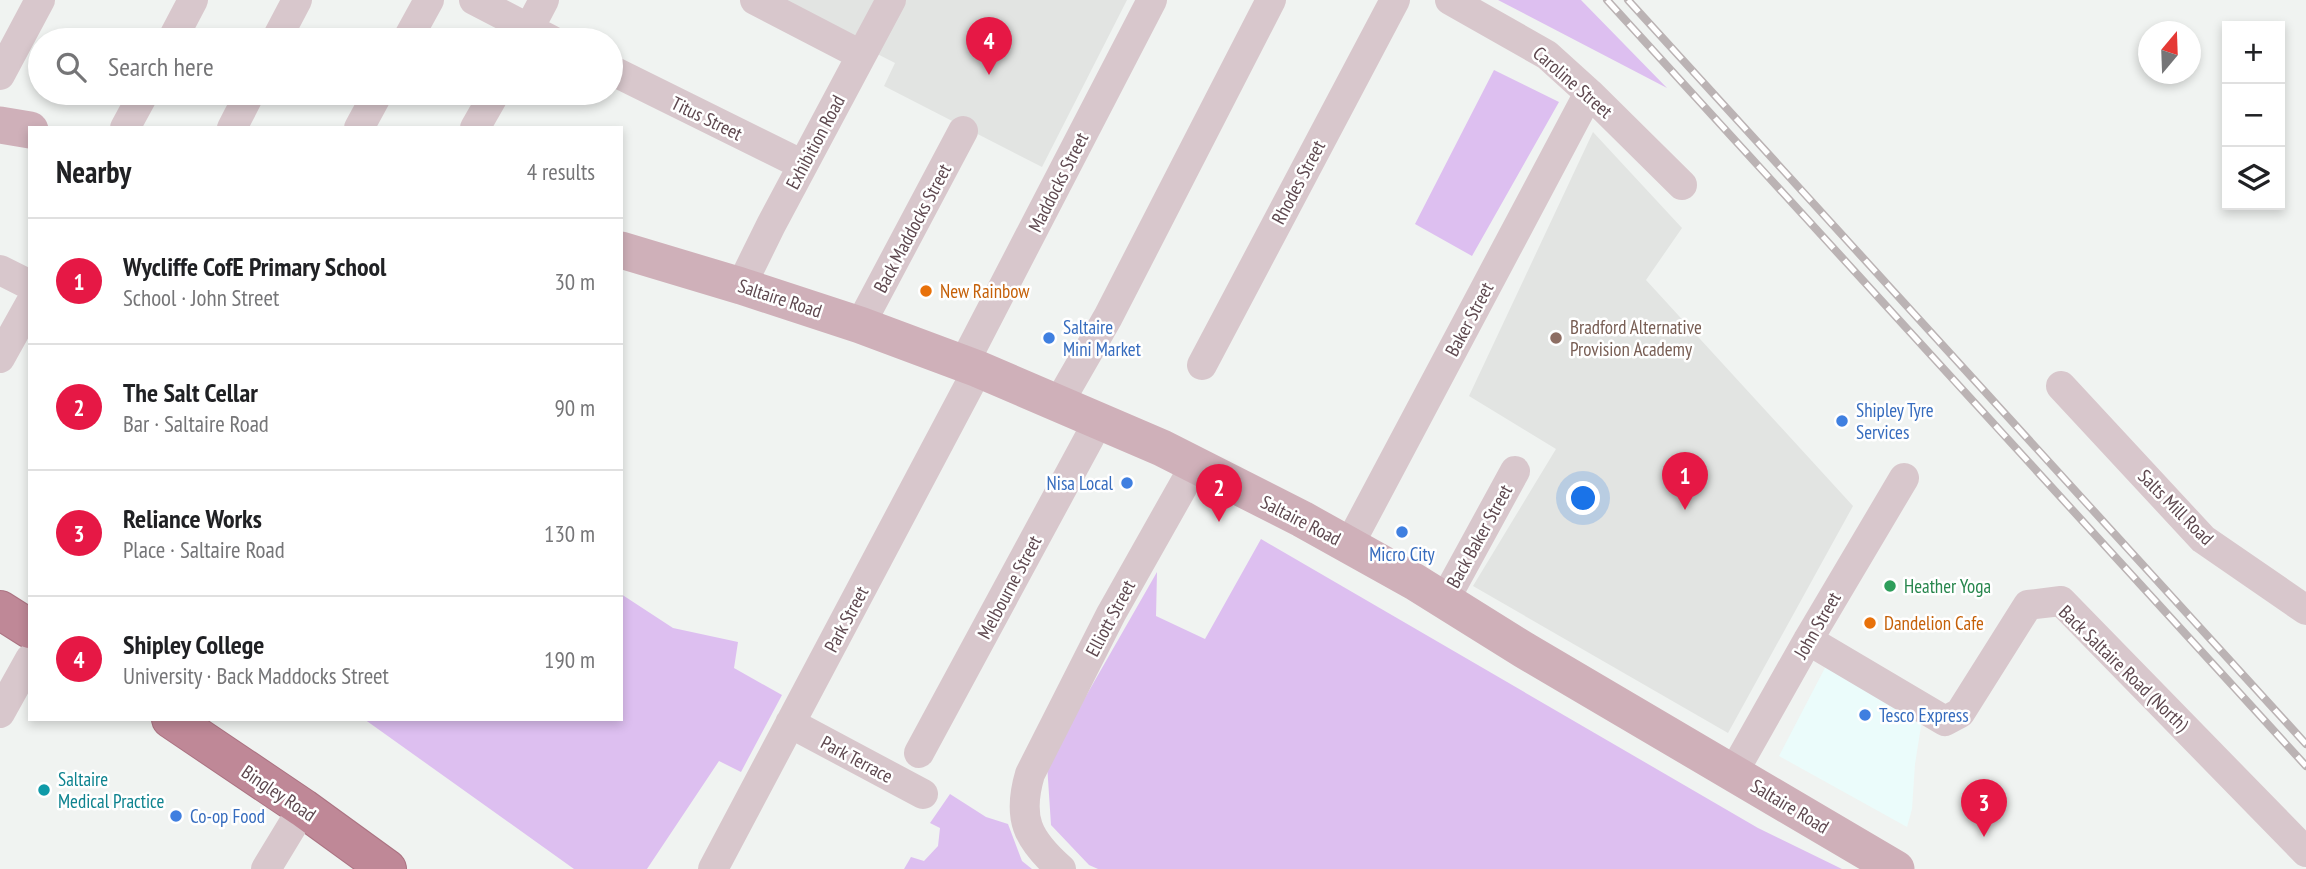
<!DOCTYPE html>
<html lang="en">
<head>
<meta charset="utf-8">
<style>
	:root { --surface:#fff; --page:#f6f6f6; --text:#202124; --muted:#757577; --line:#e0e0e0; --accent:#e61845 }
	body { margin:0; font-family:"PT Sans Narrow",sans-serif; background:var(--page); color:var(--text) }
	.controls { position:absolute; right:21px; top:21px; display:grid; overflow:hidden; border-radius:0px; box-shadow:0 4px 10px #0003 }
	.controls button { width:63px; height:63px; display:grid; place-items:center; padding:0; border:0; border-bottom:2px solid var(--line); background:var(--surface); color:var(--text); font:35px sans-serif }
	.compass { position:absolute; left:2138px; top:21px; width:63px; height:63px; border-radius:50%; background:var(--surface); box-shadow:0 4px 10px #0003; rotate:19deg }
	.you { position:absolute; left:1584px; top:499px; width:24px; height:24px; margin:-18px; border:5px solid #fff; border-radius:50%; background:#1a73e8; box-shadow:0 0 0 10px #1a73e833 }
	.badge { display:grid; place-items:center; width:46px; height:46px; border-radius:50%; background:var(--accent); color:#fff; font-size:23px; font-weight:700 }
	.pin { position:absolute; translate:-50% -58px; filter:drop-shadow(0 2px 4px #0008) }
	.pin::after { content:''; position:absolute; top:37px; width:24px; height:21px; background:inherit; clip-path:polygon(0 0,100% 0,50% 100%) }
	.list { margin:0; padding:0; list-style:none }
	h2 { display:flex; justify-content:space-between; align-items:center; height:91px; margin:0; padding:0 28px; font-size:30px }
	h2 small { font-size:23px; font-weight:400; color:var(--muted) }
	.list li { display:grid; grid-template-columns:46px 1fr auto; gap:21px; align-items:center; box-sizing:border-box; height:126px; padding:0 28px; border-top:2px solid var(--line) }
	.list b { display:block; font-size:26px; white-space:nowrap }
	.list p { margin:0; font-size:23px; white-space:nowrap; color:var(--muted) }
	.list em { font-size:23px; font-style:normal; color:var(--muted) }
	.icon { flex:none; width:38px; height:38px; fill:none; stroke:currentColor; stroke-width:2; stroke-linecap:round; stroke-linejoin:round }
	.map { position:relative; flex:none; width:2306px; height:869px; overflow:hidden }
	.search { position:absolute; background:var(--surface); box-shadow:0 4px 10px #0003; left:28px; top:28px; width:595px; height:77px; display:flex; align-items:center; gap:18px; box-sizing:border-box; padding:0 24px; border-radius:38px; color:var(--muted); font-size:26px }
	.panel { position:absolute; background:var(--surface); box-shadow:0 4px 10px #0003; left:28px; top:126px; width:595px; height:595px; border-radius:0px }
	.map>svg:first-child { display:block }
	.commercial { fill:#ebfcfb }
	.education { fill:#e2e4e2 }
	.green { fill:#ddbff0 }
	.lines { fill:none; stroke-linecap:round; stroke-linejoin:round }
	.highway-casing { stroke:#ab7382; stroke-width:40 }
	.minor { stroke:#d8c7cc; stroke-width:30 }
	.major { stroke:#cfb0b9; stroke-width:37 }
	.highway { stroke:#bf8897; stroke-width:38 }
	.rail-casing { stroke:#bbb3b4; stroke-width:8 }
	.rail { stroke:#fff; stroke-width:5; stroke-dasharray:16; stroke-linecap:butt }
	.food-dot { fill:#e8710a; stroke:#fff; stroke-width:2.5 }
	.shop-dot { fill:#3f7fe0; stroke:#fff; stroke-width:2.5 }
	.education-dot { fill:#8d6e63; stroke:#fff; stroke-width:2.5 }
	.leisure-dot { fill:#2e9e5b; stroke:#fff; stroke-width:2.5 }
	.culture-dot { fill:#0f9aa8; stroke:#fff; stroke-width:2.5 }
	.labels { text-anchor:middle; dominant-baseline:central; stroke-width:5; stroke-linejoin:round; paint-order:stroke }
	.street-label { font-size:19px; fill:#5e484f; stroke:#fff }
	.food-label { font-size:19px; fill:#c56008; stroke:#fff; text-anchor:start }
	.shop-label { font-size:19px; fill:#366cbe; stroke:#fff; text-anchor:start }
	.education-label { font-size:19px; fill:#785e54; stroke:#fff; text-anchor:start }
	.leisure-label { font-size:19px; fill:#27864d; stroke:#fff; text-anchor:start }
	.culture-label { font-size:19px; fill:#0d838f; stroke:#fff; text-anchor:start }
</style>
</head>
<body>
<div class="map">
<svg width="2306" height="869" viewBox="0 0 2306 869">
	<rect width="100%" height="100%" fill="#f0f3f1"/>
	<path class="commercial" d="M 1827,664 L 1922,720 L 1915,764 L 1912,809 L 1907,827 L 1779,756 Z"/>
	<path class="education" d="M 772,0 L 1127,0 L 1042,167 L 884,86 L 895,63 Z
		M 1593,132 L 1682,228 L 1646,280 L 1853,506 L 1728,733 L 1473,586 L 1556,449 L 1469,396 Z"/>
	<path class="green" d="M 1498,0 L 1581,0 L 1667,88 Z
		M 1494,70 L 1559,102 L 1472,256 L 1415,224 Z
		M 1261,539 L 1758,828 L 1842,869 L 1098,869 L 1089,865 L 1051,825 L 1047,764 L 1157,572 L 1156,616 L 1205,639 Z
		M 621,594 L 673,628 L 738,642 L 734,668 L 782,695 L 741,772 L 719,761 L 647,869 L 574,869 L 364,719 L 621,719 Z
		M 950,794 L 986,817 L 1008,824 L 1022,861 L 1032,869 L 904,869 L 911,857 L 924,861 L 938,846 L 940,828 L 930,823 Z"/>
	<g class="lines">
		<defs>
			<path id="highway" d="M 0,610 L 30,629
				M 171,719 L 303,808 L 387,869"/>
		</defs>
		<use href="#highway" class="highway-casing"/>
		<path class="minor" d="M 474,0 L 551,40
			M 755,0 L 861,55
			M 1450,0 L 1547,55 L 1589,93 L 1682,185
			M 172,40 L 193,0
			M 276,40 L 297,0
			M 407,40 L 429,0
			M 523,40 L 544,0
			M 611,70 L 803,165
			M 0,75 L 40,0
			M 125,128 L 144,93
			M 232,128 L 250,93
			M 359,128 L 378,93
			M 475,128 L 495,93
			M 0,270 L 30,285
			M 741,286 L 771,225 L 891,0
			M 860,325 L 963,131
			M 0,358 L 30,304
			M 964,363 L 1152,0
			M 1202,365 L 1395,0
			M 2061,386 L 2203,539 L 2306,610
			M 1058,404 L 1108,317 L 1271,0
			M 1349,545 L 1589,93
			M 1444,601 L 1515,471
			M 1808,640 L 1945,721 L 1960,713 L 2028,605 L 2061,601 L 2306,852
			M 0,713 L 30,659
			M 790,723 L 923,794
			M 919,753 L 1099,420
			M 1733,773 L 1808,640 L 1904,478
			M 266,869 L 303,808
			M 713,869 L 978,369
			M 1061,869 C 1027,839 1017,818 1030,774 L 1111,614 L 1195,465"/>
		<path class="major" d="M 0,125 L 30,130
			M 621,250 L 741,286 L 860,325 L 978,369 L 1162,448 L 1302,519 L 1415,582 L 1524,650 L 1896,869"/>
		<use href="#highway" class="highway"/>
		<defs>
			<path id="rail" d="M 1607,0 L 2306,766
				M 1628,0 L 2306,744"/>
		</defs>
		<use href="#rail" class="rail-casing"/>
		<use href="#rail" class="rail"/>
	</g>
	<g class="food-dot">
		<circle cx="926" cy="291" r="7"/>
		<circle cx="1870" cy="623" r="7"/>
	</g>
	<g class="shop-dot">
		<circle cx="1049" cy="338" r="7"/>
		<circle cx="1842" cy="421" r="7"/>
		<circle cx="1127" cy="483" r="7"/>
		<circle cx="1402" cy="532" r="7"/>
		<circle cx="1865" cy="715" r="7"/>
		<circle cx="176" cy="816" r="7"/>
	</g>
	<circle class="education-dot" cx="1556" cy="338" r="7"/>
	<circle class="leisure-dot" cx="1890" cy="586" r="7"/>
	<circle class="culture-dot" cx="44" cy="790" r="7"/>
	<g class="labels">
		<g class="street-label">
			<text transform="translate(1573 82) rotate(41)">Caroline Street</text>
			<text transform="translate(707 118) rotate(26)">Titus Street</text>
			<text transform="translate(815 142) rotate(-62)">Exhibition Road</text>
			<text transform="translate(1058 182) rotate(-63)">Maddocks Street</text>
			<text transform="translate(1298 182) rotate(-62)">Rhodes Street</text>
			<text transform="translate(912 228) rotate(-62)">Back Maddocks Street</text>
			<text transform="translate(780 298) rotate(18)">Saltaire Road</text>
			<text transform="translate(1469 319) rotate(-62)">Baker Street</text>
			<text transform="translate(2176 507) rotate(45)">Salts Mill Road</text>
			<text transform="translate(1301 520) rotate(27)">Saltaire Road</text>
			<text transform="translate(1479 536) rotate(-61)">Back Baker Street</text>
			<text transform="translate(1009 587) rotate(-62)">Melbourne Street</text>
			<text transform="translate(1110 618) rotate(-62)">Elliott Street</text>
			<text transform="translate(846 619) rotate(-62)">Park Street</text>
			<text transform="translate(1817 625) rotate(-60)">John Street</text>
			<text transform="translate(2124 668) rotate(44)">Back Saltaire Road (North)</text>
			<text transform="translate(857 759) rotate(28)">Park Terrace</text>
			<text transform="translate(279 793) rotate(34)">Bingley Road</text>
			<text transform="translate(1790 806) rotate(31)">Saltaire Road</text>
		</g>
		<g class="food-label">
			<text x="940" y="291">New Rainbow</text>
			<text x="1884" y="623">Dandelion Cafe</text>
		</g>
		<g class="shop-label">
			<text x="1063" y="327">Saltaire<tspan x="1063" dy="22">Mini Market</tspan></text>
			<text x="1856" y="410">Shipley Tyre<tspan x="1856" dy="22">Services</tspan></text>
			<text x="1113" y="483" text-anchor="end">Nisa Local</text>
			<text x="1402" y="554" text-anchor="middle">Micro City</text>
			<text x="1879" y="715">Tesco Express</text>
			<text x="190" y="816">Co-op Food</text>
		</g>
		<g class="education-label">
			<text x="1570" y="327">Bradford Alternative<tspan x="1570" dy="22">Provision Academy</tspan></text>
		</g>
		<g class="leisure-label">
			<text x="1904" y="586">Heather Yoga</text>
		</g>
		<g class="culture-label">
			<text x="58" y="779">Saltaire<tspan x="58" dy="22">Medical Practice</tspan></text>
		</g>
	</g>
</svg>
<div class="controls">
<button>+</button>
<button>−</button>
<button><svg class="icon" aria-label="layers" viewBox="0 0 24 24"><path d="M12 4l9 5-9 5-9-5zM3 14l9 5 9-5"/></svg></button>
</div>
<svg class="compass" viewBox="-18 -18 36 36"><path d="M0-13l5 13h-10z" fill="#e53935"/><path d="M0 13l5-13h-10z" fill="#757577"/></svg>
<div class="you"></div>
<div class="pin badge" style="left:1685px;top:510px">1</div>
<div class="pin badge" style="left:1219px;top:522px">2</div>
<div class="pin badge" style="left:1984px;top:837px">3</div>
<div class="pin badge" style="left:989px;top:75px">4</div>
<div class="search"><svg class="icon" aria-label="search" viewBox="0 0 24 24"><circle cx="10" cy="10" r="6"/><path d="M15 15l6 6"/></svg>Search here</div>
<section class="panel">
<h2>Nearby<small>4 results</small></h2>
<ul class="list">
<li><span class="badge">1</span><div><b>Wycliffe CofE Primary School</b><p>School · John Street</p></div><em>30 m</em></li>
<li><span class="badge">2</span><div><b>The Salt Cellar</b><p>Bar · Saltaire Road</p></div><em>90 m</em></li>
<li><span class="badge">3</span><div><b>Reliance Works</b><p>Place · Saltaire Road</p></div><em>130 m</em></li>
<li><span class="badge">4</span><div><b>Shipley College</b><p>University · Back Maddocks Street</p></div><em>190 m</em></li>
</ul>
</section>
</div>
</body>
</html>
